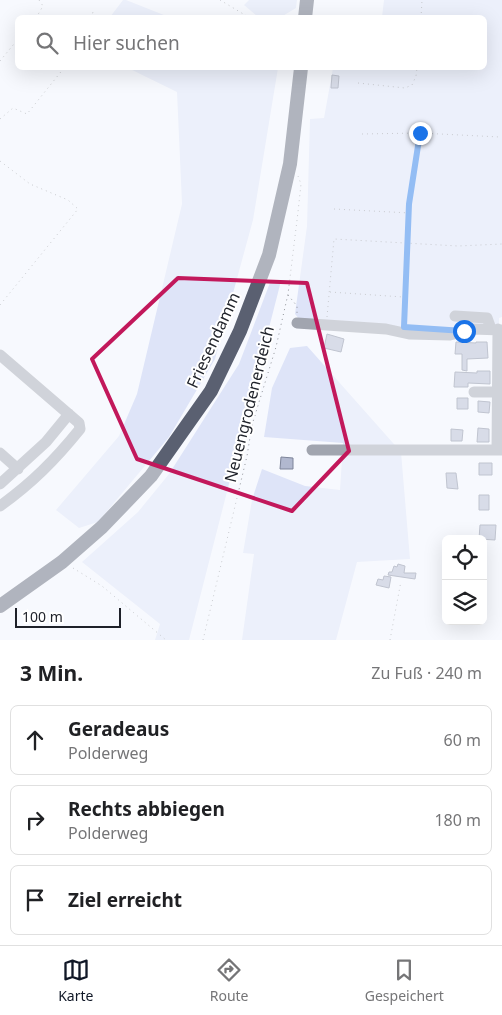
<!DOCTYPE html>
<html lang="de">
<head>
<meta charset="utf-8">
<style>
	:root { --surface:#fff; --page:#f2f2f2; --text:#202124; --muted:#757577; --line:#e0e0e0; --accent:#111827 }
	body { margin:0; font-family:"Noto Sans",sans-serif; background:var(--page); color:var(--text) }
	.controls { position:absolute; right:15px; bottom:15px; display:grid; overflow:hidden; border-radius:8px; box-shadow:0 5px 20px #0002 }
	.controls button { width:45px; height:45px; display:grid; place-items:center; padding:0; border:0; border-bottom:1px solid var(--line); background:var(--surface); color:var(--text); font:25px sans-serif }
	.scale { position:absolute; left:15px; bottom:12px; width:106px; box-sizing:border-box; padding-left:5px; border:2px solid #1e2129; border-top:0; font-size:14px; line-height:18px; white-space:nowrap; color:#1e2129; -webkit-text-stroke:4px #fff; paint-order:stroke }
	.stop { position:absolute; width:15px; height:15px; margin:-11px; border:4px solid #1a73e8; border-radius:50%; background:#fff }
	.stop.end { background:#1a73e8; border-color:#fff; box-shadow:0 1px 5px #0008 }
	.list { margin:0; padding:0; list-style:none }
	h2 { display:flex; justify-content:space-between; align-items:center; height:65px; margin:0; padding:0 20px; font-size:21px }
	h2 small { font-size:16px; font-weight:400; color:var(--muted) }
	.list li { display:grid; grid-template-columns:32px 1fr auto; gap:15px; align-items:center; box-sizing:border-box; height:70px; margin:0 10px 10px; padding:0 10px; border:1px solid var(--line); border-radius:8px }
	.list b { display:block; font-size:19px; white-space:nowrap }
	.list p { margin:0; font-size:16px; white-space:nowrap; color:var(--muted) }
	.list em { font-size:16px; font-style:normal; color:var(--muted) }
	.icon { flex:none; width:28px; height:28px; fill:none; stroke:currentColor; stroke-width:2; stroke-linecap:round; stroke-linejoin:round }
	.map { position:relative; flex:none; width:502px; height:640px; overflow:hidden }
	.search { position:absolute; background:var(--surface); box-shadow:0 5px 20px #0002; left:15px; right:15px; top:15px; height:55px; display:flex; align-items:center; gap:12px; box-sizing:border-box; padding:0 18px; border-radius:8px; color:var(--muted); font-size:19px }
	.sheet { height:305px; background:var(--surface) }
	nav { display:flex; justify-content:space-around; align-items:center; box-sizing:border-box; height:70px; border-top:1px solid var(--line); background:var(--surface); font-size:14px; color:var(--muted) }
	nav a { display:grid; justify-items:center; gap:2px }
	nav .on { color:var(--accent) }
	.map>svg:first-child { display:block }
	.green { fill:#dee4f8 }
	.building { fill:#b1b8cf; stroke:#7d8499 }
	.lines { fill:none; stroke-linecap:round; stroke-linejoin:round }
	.path { stroke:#8f9298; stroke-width:1; stroke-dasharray:1 4; stroke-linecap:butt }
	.minor { stroke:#a1a5af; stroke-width:11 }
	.major { stroke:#5a6071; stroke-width:14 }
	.route { stroke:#1a73e8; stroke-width:6 }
	.marked { fill:none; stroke:#c2185b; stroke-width:4; stroke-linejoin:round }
	.labels { text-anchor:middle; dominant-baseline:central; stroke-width:4; stroke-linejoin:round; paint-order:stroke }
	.street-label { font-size:16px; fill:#1e2129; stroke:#fff }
</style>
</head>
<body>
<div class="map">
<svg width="502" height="640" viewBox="0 0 502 640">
	<rect width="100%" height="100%" fill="#f7f9fe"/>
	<path class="green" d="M 123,0 L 126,0 L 169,17 L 110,17 Z
		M 249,0 L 297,0 L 296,8 L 281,17 L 264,17 L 257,16 L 244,5 Z
		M 384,0 L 502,0 L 502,317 L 499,318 L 499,325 L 443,332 L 300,320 L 295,314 L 307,226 L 310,119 L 324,118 L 333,68 L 484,68 L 484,18 L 382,17 Z
		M 128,68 L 278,68 L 253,220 L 215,359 L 169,437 L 98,522 L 79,528 L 56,510 L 119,436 L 137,394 L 182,204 L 177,92 Z
		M 271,280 L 281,281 L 189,640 L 155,640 L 160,624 L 82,562 L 138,512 L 169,474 L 239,364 Z
		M 307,346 L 401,452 L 410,559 L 357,562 L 336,640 L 242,640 L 254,554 L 243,553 L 252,500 L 262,469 L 305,486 L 340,490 L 343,443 L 264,437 L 272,388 L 290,348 Z"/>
	<path class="building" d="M 332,75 L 339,76 L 338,88 L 331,88 Z
		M 327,334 L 344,339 L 341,352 L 324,348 Z
		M 456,342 L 476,343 L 476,342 L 487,342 L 488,358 L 467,359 L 467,371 L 462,370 L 462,354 L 455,354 Z
		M 477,371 L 490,371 L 490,384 L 468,383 L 468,387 L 454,387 L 455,372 L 477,373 Z
		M 457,398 L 468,398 L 468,409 L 457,409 Z
		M 478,401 L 490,402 L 489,413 L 478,412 Z
		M 478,428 L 489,429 L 489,442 L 477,442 Z
		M 451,429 L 463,430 L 462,441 L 451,441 Z
		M 281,457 L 293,458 L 293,469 L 280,469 Z
		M 479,463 L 492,463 L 492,475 L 479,475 Z
		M 446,473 L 456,473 L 458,489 L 447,488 Z
		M 479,495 L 489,495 L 489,510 L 479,510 Z
		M 480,525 L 496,525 L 495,540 L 479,539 Z
		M 398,564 L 405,566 L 404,573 L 416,573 L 415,579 L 388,575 L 389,572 L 392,572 L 394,566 L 397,567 Z
		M 384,576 L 391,577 L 389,588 L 376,585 L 378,579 L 383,580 Z"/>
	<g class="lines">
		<path class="path" d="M 220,0 L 250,18
			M 36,18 L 43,6 L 39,0
			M 91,18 L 93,12
			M 421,18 L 422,0
			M 0,61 L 18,39
			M 358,83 L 405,88 L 412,85 L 416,76 L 417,68
			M 0,119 L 13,108 L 27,114 L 64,68
			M 362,134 L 420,133 L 500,137
			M 0,161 L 30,184 L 68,200 L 78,209 L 0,305
			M 334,209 L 410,213
			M 330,292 L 403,297
			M 288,295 L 297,306 L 297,315
			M 327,317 L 334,239 L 458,246 L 502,244
			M 404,324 L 409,204 L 420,133
			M 73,568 L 102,586 L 166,640
			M 203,640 L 247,456 L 252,425 L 276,347 L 288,294 L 298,212 L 301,184 L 298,176
			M 390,640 L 401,581"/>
		<path class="minor" d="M 455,316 L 487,318 L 491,329
			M 297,323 L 386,329 L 409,334 L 450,335 L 472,329 L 502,330
			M 0,355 L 79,423 L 80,429 C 55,460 32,483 0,506
			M 474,392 L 497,392
			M 312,450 L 502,450
			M 497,450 L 498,329
			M 0,453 L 18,469
			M 0,484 L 46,442 L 69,414"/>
		<path class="major" d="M 305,18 L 307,0
			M 0,606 L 62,562 L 102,527 L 151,476 L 211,391 L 240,331 L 269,255 L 290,164 L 301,68"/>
	</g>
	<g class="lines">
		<path class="route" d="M 420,133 L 409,204 L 404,327 L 464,331"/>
	</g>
	<path d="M0 0H502V640H0ZM 178,278 L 307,283 L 349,451 L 292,511 L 137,459 L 92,359 Z" fill="#f7f9fe" fill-opacity=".55" fill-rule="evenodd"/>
	<path class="marked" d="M 178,278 L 307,283 L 349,451 L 292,511 L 137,459 L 92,359 Z"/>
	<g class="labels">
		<g class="street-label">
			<text transform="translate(213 340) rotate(-65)">Friesendamm</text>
			<text transform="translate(249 404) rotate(-76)">Neuengrodenerdeich</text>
		</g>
	</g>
</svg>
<div class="controls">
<button><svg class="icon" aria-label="locate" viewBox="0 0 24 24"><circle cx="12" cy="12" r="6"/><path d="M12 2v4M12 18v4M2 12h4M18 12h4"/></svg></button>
<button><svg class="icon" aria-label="layers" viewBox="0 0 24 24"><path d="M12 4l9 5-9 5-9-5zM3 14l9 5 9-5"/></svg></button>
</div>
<div class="scale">100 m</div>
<div class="stop" style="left:464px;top:331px"></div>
<div class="stop end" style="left:420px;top:133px"></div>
<div class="search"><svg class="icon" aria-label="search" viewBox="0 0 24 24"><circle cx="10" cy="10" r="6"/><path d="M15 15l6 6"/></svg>Hier suchen</div>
</div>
<section class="sheet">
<h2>3 Min.<small>Zu Fuß · 240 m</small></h2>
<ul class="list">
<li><svg class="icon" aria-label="ahead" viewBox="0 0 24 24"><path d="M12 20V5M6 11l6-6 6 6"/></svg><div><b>Geradeaus</b><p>Polderweg</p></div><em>60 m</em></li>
<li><svg class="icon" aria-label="right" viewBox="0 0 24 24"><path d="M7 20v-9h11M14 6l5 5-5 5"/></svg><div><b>Rechts abbiegen</b><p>Polderweg</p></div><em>180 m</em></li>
<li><svg class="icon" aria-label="arrive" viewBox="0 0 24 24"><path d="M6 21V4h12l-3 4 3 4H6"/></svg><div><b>Ziel erreicht</b></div></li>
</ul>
</section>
<nav>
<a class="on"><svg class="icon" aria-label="map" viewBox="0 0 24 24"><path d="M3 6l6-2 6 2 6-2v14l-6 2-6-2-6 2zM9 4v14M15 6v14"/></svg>Karte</a>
<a><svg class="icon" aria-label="directions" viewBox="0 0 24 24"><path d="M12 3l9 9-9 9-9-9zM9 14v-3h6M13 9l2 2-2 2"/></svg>Route</a>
<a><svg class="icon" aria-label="saved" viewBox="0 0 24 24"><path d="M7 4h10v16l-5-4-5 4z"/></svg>Gespeichert</a>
</nav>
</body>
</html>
